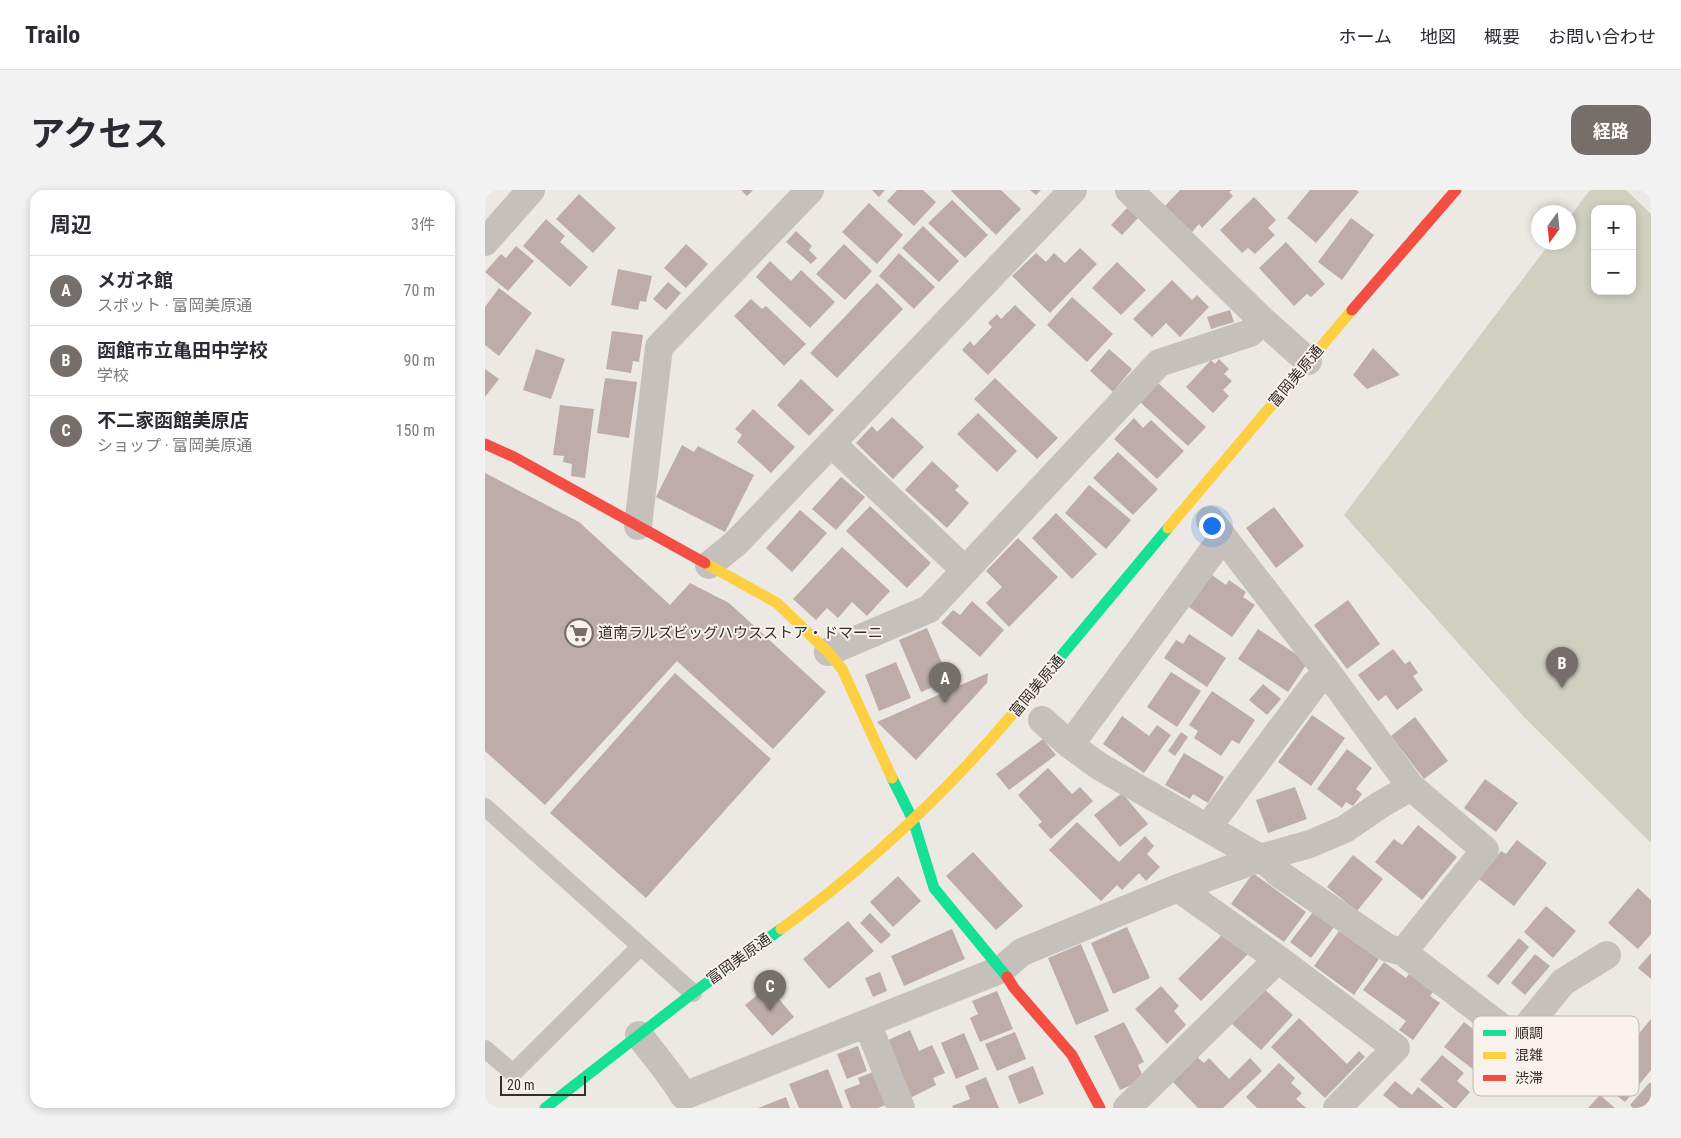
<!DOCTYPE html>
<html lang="ja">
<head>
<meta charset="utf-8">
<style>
	:root { --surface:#fff; --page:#f2f2f3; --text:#2b2b33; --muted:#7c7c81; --line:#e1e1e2; --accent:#766e6b }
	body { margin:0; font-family:"Roboto Condensed","Noto Sans JP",sans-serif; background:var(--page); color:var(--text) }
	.controls { position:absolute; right:15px; top:15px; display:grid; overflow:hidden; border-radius:10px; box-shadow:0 2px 8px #0003 }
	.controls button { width:45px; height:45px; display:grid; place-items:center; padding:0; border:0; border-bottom:1px solid var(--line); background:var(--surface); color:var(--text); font:25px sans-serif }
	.compass { position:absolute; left:1046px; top:15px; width:45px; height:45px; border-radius:50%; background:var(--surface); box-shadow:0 2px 8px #0003; rotate:195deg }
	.scale { position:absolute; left:15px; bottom:12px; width:86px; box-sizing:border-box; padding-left:5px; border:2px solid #362d2a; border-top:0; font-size:14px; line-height:18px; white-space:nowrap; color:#362d2a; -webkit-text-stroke:4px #f8f1ec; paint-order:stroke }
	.you { position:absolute; left:726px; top:335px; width:18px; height:18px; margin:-12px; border:4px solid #fff; border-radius:50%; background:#1a73e8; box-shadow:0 0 0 8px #1a73e833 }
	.badge { display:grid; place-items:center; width:32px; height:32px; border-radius:50%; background:var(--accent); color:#fff; font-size:16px; font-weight:700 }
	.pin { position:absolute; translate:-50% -41px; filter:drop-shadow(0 1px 2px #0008) }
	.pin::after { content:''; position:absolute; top:26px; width:18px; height:15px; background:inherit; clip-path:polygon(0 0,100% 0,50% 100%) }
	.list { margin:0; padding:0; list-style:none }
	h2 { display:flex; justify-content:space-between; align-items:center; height:65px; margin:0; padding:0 20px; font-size:21px }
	h2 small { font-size:16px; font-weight:400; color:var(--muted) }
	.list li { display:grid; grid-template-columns:32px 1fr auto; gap:15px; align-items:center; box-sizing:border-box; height:70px; padding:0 20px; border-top:1px solid var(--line) }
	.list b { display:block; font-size:19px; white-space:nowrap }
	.list p { margin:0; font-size:16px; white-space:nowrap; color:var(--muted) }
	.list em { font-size:16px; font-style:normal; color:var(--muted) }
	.map { position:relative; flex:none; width:1166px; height:918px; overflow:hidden; border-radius:15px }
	header { display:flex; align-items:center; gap:30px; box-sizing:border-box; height:70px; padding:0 25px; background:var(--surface); border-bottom:1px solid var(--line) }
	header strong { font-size:24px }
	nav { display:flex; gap:28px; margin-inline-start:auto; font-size:18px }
	.intro { display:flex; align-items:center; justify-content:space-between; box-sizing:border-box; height:120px; padding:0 30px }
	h1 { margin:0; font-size:35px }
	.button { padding:12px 22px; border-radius:15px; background:var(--accent); color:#fff; font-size:18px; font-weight:700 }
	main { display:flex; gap:30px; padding:0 30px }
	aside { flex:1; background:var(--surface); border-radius:15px; box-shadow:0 2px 8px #0003 }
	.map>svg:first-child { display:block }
	.green { fill:#cfd0bf; fill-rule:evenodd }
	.building { fill:#bdaca8 }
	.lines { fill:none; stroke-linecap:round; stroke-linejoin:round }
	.lane { stroke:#c6c0bc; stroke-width:18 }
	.street { stroke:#c6c0bc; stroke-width:28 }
	.fast { stroke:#16e098; stroke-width:11 }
	.slow { stroke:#ffcf43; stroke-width:11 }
	.jam { stroke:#f24e42; stroke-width:11 }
	.labels { text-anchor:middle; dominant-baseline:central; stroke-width:4; stroke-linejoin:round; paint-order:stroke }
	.street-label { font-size:15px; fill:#362d2a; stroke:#f8f1ec }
	.poi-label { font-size:15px; fill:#362d2a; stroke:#f8f1ec; text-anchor:start }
	.key { fill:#f8f1ec; stroke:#beb6b2; stroke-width:1 }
	.key-label { font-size:14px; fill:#362d2a }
</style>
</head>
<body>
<header>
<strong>Trailo</strong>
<nav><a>ホーム</a><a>地図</a><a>概要</a><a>お問い合わせ</a></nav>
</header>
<div class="intro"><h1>アクセス</h1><a class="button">経路</a></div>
<main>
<aside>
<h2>周辺<small>3件</small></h2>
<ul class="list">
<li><span class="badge">A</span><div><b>メガネ館</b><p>スポット · 富岡美原通</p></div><em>70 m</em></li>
<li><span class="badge">B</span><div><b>函館市立亀田中学校</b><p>学校</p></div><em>90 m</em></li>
<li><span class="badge">C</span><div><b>不二家函館美原店</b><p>ショップ · 富岡美原通</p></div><em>150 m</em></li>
</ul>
</aside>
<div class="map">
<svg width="1166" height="918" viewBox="0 0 1166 918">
	<rect width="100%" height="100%" fill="#ece8e4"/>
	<path class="green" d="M 1105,0 L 1141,0 L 1166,24 L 1166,653 L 1039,527 L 859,325 L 1065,53 L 1084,52 L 1084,28 ZM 1110,19 L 1147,19 L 1147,101 L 1110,101 Z"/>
	<path class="building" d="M 256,0 L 268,0 L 262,6 Z
		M 387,0 L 400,0 L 394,7 Z
		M 412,0 L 438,0 L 451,12 L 429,36 L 402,11 Z
		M 467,0 L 516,0 L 536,19 L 511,45 L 466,1 Z
		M 545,0 L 556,0 L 551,5 Z
		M 695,0 L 747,0 L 744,2 L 748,6 L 717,38 L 714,34 L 707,42 L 680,16 Z
		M 825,0 L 871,0 L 874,2 L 831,53 L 802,28 Z
		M 94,4 L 131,38 L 108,63 L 71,29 Z
		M 769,7 L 791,30 L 783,38 L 790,45 L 770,64 L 763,58 L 757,63 L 735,40 Z
		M 467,10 L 503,45 L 480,68 L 443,33 Z
		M 384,13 L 418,45 L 392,74 L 357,42 Z
		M 642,18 L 653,28 L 637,45 L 626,35 Z
		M 866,28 L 889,45 L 857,90 L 833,72 Z
		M 61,29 L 80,46 L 75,52 L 103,77 L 85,97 L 38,56 Z
		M 438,36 L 474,71 L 454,92 L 417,58 Z
		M 311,41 L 327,56 L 324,60 L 332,68 L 326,74 L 301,52 Z
		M 801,52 L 840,94 L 826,107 L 822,104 L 809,116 L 774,78 Z
		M 201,54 L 223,74 L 201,98 L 179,78 Z
		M 359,54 L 387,81 L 360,110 L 331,84 Z
		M 31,56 L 49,71 L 23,101 L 0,82 L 16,64 L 21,68 Z
		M 595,58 L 612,74 L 565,123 L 527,86 L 551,63 L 561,72 L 569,63 L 580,73 Z
		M 414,63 L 450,97 L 429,119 L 394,86 Z
		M 285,71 L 306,91 L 316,80 L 350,112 L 325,138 L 271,87 Z
		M 632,72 L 661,100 L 636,125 L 607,98 Z
		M 133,79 L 167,86 L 161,112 L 155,111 L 153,120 L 126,115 Z
		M 687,90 L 707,110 L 712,105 L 724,117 L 695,147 L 681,133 L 667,147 L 648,129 Z
		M 183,92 L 196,103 L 181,120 L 168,109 Z
		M 392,93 L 418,119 L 352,188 L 325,163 Z
		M 14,98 L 47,123 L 14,166 L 0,155 L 0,117 Z
		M 587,107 L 628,144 L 602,172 L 562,135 Z
		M 266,109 L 277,119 L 281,116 L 321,154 L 299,176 L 249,126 Z
		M 530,115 L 551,135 L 503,185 L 477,160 L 485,151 L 489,156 L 507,137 L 503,133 L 512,124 L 516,129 Z
		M 745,120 L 749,132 L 726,139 L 722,127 Z
		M 127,141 L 158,145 L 154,172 L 148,171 L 146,183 L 121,179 Z
		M 888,158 L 915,185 L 882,199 L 868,185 Z
		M 51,159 L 80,169 L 66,209 L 38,200 Z
		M 624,159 L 647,179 L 628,202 L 605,181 Z
		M 734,169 L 744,179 L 739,184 L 747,191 L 738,200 L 744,206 L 728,223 L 701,197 L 726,170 L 730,174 Z
		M 0,179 L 14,189 L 0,207 Z
		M 120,188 L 152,192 L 144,248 L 112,243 Z
		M 510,188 L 573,248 L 552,269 L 489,209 Z
		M 316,189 L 349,220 L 324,246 L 292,215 Z
		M 673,193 L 721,237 L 703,256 L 655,212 Z
		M 75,215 L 109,219 L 100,288 L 86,286 L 87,274 L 78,272 L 79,266 L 68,265 Z
		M 268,219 L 310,257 L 286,283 L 252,252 L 257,245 L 250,239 Z
		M 493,223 L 532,261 L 512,282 L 472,244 Z
		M 407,227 L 439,257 L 408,289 L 371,253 L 387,236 L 392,242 Z
		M 649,228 L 658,238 L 666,230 L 699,261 L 672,289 L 629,249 Z
		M 197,255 L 209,262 L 213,256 L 269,285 L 240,342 L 171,307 Z
		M 633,262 L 673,299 L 648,325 L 608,288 Z
		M 447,271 L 474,296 L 470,300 L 484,313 L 462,338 L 420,300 Z
		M 0,283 L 94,332 L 185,415 L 205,393 L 244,413 L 341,502 L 288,559 L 192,471 L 60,615 L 0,561 Z
		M 356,287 L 380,307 L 351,340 L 327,319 Z
		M 604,295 L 646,330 L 621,359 L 580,323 Z
		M 385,316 L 446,373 L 422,398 L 361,341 Z
		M 789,317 L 819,356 L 791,378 L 761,338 Z
		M 315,320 L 342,343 L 307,382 L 281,358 Z
		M 571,323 L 612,364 L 587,389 L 547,348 Z
		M 533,348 L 573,387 L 524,437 L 501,413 L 517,397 L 501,381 Z
		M 357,357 L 405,401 L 382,426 L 367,412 L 353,428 L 342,418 L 331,430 L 308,409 Z
		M 727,385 L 741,395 L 744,390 L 761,402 L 758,407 L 770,415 L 747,447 L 704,417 Z
		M 863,410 L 895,454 L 862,479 L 829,435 Z
		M 487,411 L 519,440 L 495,467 L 456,433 L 468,420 L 475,425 Z
		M 442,438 L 464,490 L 436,502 L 414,450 Z
		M 773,439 L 823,472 L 803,502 L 753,469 Z
		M 704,444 L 741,468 L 722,497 L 679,468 L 691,450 L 698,454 Z
		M 908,459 L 920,474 L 925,471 L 933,483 L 928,486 L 938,500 L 912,520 L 901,505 L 893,511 L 873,485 Z
		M 411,472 L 426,508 L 394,521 L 380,485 Z
		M 686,482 L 716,501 L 692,537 L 662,517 Z
		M 190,483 L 286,569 L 161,708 L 65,623 Z
		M 503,483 L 502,493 L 431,570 L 392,532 Z
		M 778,494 L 796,509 L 782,525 L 764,510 Z
		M 727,501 L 770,530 L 754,554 L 747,550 L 736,566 L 709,548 L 713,541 L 704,535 Z
		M 827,525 L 860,548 L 826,596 L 793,572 Z
		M 637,526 L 664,546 L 672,535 L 686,545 L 659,583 L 618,554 Z
		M 930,527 L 963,571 L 939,589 L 906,546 Z
		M 696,542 L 703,547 L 690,566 L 683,561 Z
		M 558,549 L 571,565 L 524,600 L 511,584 Z
		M 862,559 L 887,578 L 871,599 L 877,604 L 868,616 L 861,612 L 857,618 L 832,599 Z
		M 699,563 L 739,587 L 723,613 L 708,604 L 705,609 L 680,595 Z
		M 563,578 L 587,604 L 595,597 L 608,611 L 566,649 L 553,635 L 557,632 L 533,605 Z
		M 1000,589 L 1033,613 L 1011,642 L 979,618 Z
		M 810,597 L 822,629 L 783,643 L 771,610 Z
		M 637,603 L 663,634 L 635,657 L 609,625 Z
		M 592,632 L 634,672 L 660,646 L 669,656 L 662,664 L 675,677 L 661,691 L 654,683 L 637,700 L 632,695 L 616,711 L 564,660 Z
		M 933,635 L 972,667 L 937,710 L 890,672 L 909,649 L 917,655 Z
		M 1032,650 L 1062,673 L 1029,716 L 994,689 L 1016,661 L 1021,664 Z
		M 488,662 L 538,716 L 511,740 L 461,686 Z
		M 868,665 L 898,689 L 872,721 L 842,697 Z
		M 768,683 L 821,722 L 799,752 L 746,714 Z
		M 413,686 L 436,711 L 408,737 L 385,712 Z
		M 1153,698 L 1166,710 L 1166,744 L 1153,759 L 1123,733 Z
		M 1061,716 L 1091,741 L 1068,768 L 1039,742 Z
		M 832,717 L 852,733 L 826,768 L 805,752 Z
		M 385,723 L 406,745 L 396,754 L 375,733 Z
		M 363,731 L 389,761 L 344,799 L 318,769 Z
		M 642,737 L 665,788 L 628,804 L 606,753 Z
		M 467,739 L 480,769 L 419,796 L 406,766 Z
		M 741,741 L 764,763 L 716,811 L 693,789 Z
		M 854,741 L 894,769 L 869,805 L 829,776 Z
		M 1034,748 L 1044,757 L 1013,795 L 1002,786 Z
		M 596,754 L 624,821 L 591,835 L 563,768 Z
		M 1166,763 L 1166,789 L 1153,778 Z
		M 1050,764 L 1065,776 L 1040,805 L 1026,793 Z
		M 899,772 L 921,788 L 924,784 L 948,802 L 945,806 L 955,813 L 928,850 L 914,840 L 921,831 L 878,800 Z
		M 395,782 L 402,801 L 388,807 L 380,788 Z
		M 283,796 L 309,827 L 287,846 L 260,815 Z
		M 676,796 L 694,816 L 689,821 L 701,835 L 682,854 L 650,819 Z
		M 778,798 L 808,825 L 776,860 L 746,833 Z
		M 512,801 L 528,839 L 495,852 L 485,828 L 493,824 L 487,811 Z
		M 814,828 L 862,874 L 874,861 L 880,867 L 840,908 L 786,857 Z
		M 1166,829 L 1166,880 L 1140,912 L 1114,892 Z
		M 639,832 L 659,872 L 653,875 L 659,889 L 635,900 L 609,846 Z
		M 979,832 L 1017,862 L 998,887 L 959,857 Z
		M 425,840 L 434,861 L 447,855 L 460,883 L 448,888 L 451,895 L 425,908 L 399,852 Z
		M 530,842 L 541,869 L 512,881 L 500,854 Z
		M 479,843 L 494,879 L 471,889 L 456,853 Z
		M 373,856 L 382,881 L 362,889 L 352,864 Z
		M 957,865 L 979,883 L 972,891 L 985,902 L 971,918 L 968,918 L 935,890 Z
		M 712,867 L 719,873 L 724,868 L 744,889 L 765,868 L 777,881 L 738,918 L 713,918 L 687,891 Z
		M 794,873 L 810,888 L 806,893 L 817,903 L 811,909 L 821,918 L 772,918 L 761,907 Z
		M 548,876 L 559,904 L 534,914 L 523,886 Z
		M 343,879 L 358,918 L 314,918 L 304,894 Z
		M 391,881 L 403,914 L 393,918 L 366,918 L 359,900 L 375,894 L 373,888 Z
		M 501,887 L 514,918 L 468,918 L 467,916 L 485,909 L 480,896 Z
		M 910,891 L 927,905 L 933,897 L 959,918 L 914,918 L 898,905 Z
		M 1165,892 L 1166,894 L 1166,918 L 1148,918 L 1145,915 Z
		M 1115,905 L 1130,918 L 1103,918 Z
		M 301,907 L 305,918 L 273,918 Z"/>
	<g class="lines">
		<path class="lane" d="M 0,617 L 208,803
			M 0,859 L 28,883 L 156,756"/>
		<path class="street" d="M 644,0 L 777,130 L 823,171
			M 0,52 L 46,0
			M 347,254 L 479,379
			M 725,330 L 843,483 L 926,597 L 1000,660 L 918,762
			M 153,336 L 174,157 L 325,0
			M 224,375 L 251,353 L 588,0
			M 343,462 L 444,419 L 674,173 L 765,143 L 777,130
			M 557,530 L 585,555 L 614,576 L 775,668 L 789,678 L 793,683 L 903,758 L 918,762 L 1020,840 L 1039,840 L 1078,792 L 1122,765
			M 585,555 L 738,347
			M 723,637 L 829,495 L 843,483
			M 693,698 L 793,769 L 911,858 L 852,918
			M 382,833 L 416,918
			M 154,845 C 169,865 186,884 199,906 L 517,779 L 537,762 L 693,698 L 775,668 L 825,654 L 860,639 L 895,615 L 926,597
			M 642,918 L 793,769"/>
		<path class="fast" d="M 531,520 L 683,338
			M 407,588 L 428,630 L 449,698 L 522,787
			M 60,918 L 208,803 L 296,739"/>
		<path class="slow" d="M 683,338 L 867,120
			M 220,373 L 292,413 L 343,462 L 357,479 L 407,588
			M 296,739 C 382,677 462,602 531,520"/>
		<path class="jam" d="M 867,120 L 971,0
			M 0,254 L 29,267 L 220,373
			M 522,787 L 529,798 L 587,865 L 615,918"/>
	</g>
	<defs>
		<symbol id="supermarket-ring" viewBox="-11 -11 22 22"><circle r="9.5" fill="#f8f1ec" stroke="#766e6b" stroke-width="1.5"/><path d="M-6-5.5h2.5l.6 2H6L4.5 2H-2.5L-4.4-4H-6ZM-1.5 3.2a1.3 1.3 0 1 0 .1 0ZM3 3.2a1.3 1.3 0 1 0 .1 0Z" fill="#766e6b"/></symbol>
	</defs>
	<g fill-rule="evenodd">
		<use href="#supermarket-ring" x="78" y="427" width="32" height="32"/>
	</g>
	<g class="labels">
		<g class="street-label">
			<text transform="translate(811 186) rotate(-50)">富岡美原通</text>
			<text transform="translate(552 496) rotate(-50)">富岡美原通</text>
			<text transform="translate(254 769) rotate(-36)">富岡美原通</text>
		</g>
		<g class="poi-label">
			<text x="113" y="443">道南ラルズビッグハウスストア・ドマーニ</text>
		</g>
	</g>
	<rect x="988" y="826" width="166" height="80" rx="8" class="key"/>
	<rect x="998" y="840" width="23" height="6" fill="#16e098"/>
	<rect x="998" y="862" width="23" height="7" fill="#ffcf43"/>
	<rect x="998" y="885" width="23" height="6" fill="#f24e42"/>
	<g class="key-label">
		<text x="1030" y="848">順調</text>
		<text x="1030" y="870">混雑</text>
		<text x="1030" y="893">渋滞</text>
	</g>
</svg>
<div class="controls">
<button>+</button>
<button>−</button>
</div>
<svg class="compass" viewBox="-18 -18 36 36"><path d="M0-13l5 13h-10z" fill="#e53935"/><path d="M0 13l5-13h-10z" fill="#7c7c81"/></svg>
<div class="scale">20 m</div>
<div class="you"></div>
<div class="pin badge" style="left:460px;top:513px">A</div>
<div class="pin badge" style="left:1077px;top:498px">B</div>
<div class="pin badge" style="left:285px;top:821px">C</div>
</div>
</main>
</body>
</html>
